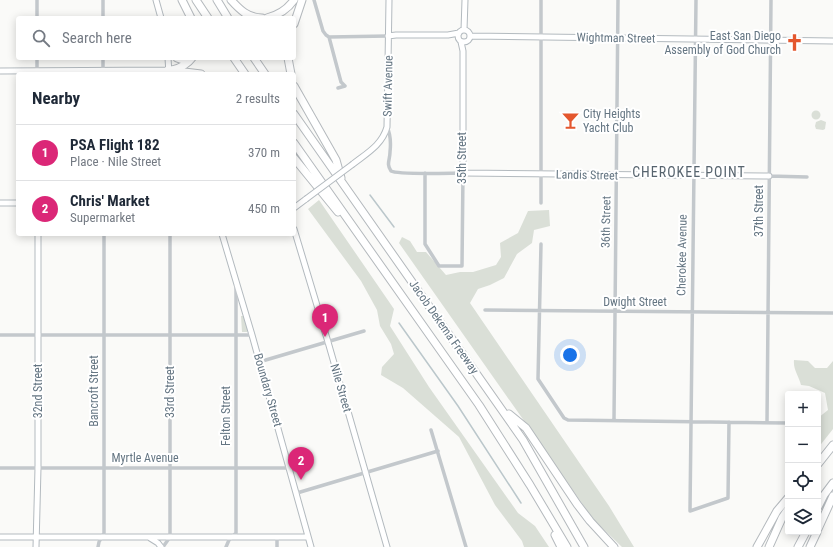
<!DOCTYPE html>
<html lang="en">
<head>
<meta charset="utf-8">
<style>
	:root { --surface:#fff; --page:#f2f2f3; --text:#1f2937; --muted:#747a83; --line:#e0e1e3; --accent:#db2777 }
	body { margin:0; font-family:"Roboto Condensed",sans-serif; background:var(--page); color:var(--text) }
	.controls { position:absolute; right:12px; bottom:12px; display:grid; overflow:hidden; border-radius:4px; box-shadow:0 2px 10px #0003 }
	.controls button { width:36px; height:36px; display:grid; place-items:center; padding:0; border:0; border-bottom:1px solid var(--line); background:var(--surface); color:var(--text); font:20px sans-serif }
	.you { position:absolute; left:570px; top:355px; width:14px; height:14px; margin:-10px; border:3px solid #fff; border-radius:50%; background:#1a73e8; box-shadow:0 0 0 6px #1a73e833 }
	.badge { display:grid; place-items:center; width:26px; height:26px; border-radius:50%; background:var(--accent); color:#fff; font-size:13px; font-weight:700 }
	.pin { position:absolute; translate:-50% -33px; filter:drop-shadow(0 1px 2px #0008) }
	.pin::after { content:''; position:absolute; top:21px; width:14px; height:12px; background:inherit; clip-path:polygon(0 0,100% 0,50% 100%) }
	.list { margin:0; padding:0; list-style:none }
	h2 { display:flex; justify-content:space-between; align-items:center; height:52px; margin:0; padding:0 16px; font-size:17px }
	h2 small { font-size:13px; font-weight:400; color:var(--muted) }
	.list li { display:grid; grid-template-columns:26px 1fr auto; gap:12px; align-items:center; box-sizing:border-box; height:56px; padding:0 16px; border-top:1px solid var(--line) }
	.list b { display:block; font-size:15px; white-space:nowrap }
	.list p { margin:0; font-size:13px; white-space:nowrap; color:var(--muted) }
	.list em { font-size:13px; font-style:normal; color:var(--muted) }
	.icon { flex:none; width:22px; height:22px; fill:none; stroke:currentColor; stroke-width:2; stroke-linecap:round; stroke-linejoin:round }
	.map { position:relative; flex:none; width:833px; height:547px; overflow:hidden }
	.search { position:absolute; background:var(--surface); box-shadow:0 2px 10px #0003; left:16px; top:16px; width:280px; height:44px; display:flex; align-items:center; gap:10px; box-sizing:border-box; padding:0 14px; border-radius:4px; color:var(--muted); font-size:15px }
	.panel { position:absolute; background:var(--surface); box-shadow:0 2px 10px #0003; left:16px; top:72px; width:280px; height:164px; border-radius:4px }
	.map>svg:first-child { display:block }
	.green { fill:#dadfd7 }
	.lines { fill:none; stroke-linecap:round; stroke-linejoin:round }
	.stream { stroke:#bbc7cb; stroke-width:1.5 }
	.secondary-casing { stroke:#b3babf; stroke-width:7 }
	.highway-casing { stroke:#b4b9bd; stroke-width:9 }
	.street { stroke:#c3c8cc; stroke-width:3.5 }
	.secondary { stroke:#fff; stroke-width:5 }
	.highway { stroke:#fff; stroke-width:7 }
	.secondary-bridge-casing { stroke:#b3babf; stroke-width:7; stroke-linecap:butt }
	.secondary-bridge { stroke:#fff; stroke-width:5 }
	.labels { text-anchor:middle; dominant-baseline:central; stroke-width:4; stroke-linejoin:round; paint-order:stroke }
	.poi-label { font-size:12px; fill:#657683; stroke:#fff; text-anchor:end }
	.street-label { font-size:12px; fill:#657683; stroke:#fff }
	.quarter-label { font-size:14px; letter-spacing:1px; fill:#57646e; stroke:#fff }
</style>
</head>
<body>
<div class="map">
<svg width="833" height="547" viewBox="0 0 833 547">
	<rect width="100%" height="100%" fill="#fafaf8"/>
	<path class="green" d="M811.5 115a4.5 4.5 0 1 1 9 0a4.5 4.5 0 1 1-9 0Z
		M 821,120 L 826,122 L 825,129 L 823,130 L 816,129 L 815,126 L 816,122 Z
		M 319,200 L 394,309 L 390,326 L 429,387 L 518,513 L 535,526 L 549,547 L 524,547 L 522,541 L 495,505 L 459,437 L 403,388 L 381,375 L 382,367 L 394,354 L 391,344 L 380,326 L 377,310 L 361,281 L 308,209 Z
		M 549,210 L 550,226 L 534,230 L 532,243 L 517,254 L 504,278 L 490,285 L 478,289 L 470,303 L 609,506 L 634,547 L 622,547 L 593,519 L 399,243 L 402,237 L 410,241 L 417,252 L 426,252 L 446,275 L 460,272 L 473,272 L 496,265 L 501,257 L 500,243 L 518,233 L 528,211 Z
		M 241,316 L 244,316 L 248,330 L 247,332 L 242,332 Z
		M 794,360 L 808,361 L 815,368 L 827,368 L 833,361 L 833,429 L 818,448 L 818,418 L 828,410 L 825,393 L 809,386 L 801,385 C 799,376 793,370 794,360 Z"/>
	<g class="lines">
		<path class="stream" d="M 370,195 L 394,227
			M 399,323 L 458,406 L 521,503"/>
		<defs>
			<path id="secondary" d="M 156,0 L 161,18
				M458 36a6 6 0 1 1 12 0a6 6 0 1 1-12 0Z
				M 464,30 L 465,0
				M 388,36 L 396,35 L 448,35 L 459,33
				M 471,36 L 833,41
				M 461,42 L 463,51 L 463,173 L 769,176
				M 168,58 L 169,74
				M 0,71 L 168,70
				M 353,164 C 367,153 382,145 387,127 L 389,0
				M 0,203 L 18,203
				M 294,208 L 306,199
				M 294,229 L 328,342 L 387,547
				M 222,234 L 252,335 L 311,547
				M 0,537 L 308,537
				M 150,538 L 158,543 L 161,547
				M 36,547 L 38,468 L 38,234"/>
			<path id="highway" d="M 182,0 L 191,18
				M 196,0 L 208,18
				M 217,0 L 228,18
				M 231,0 C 240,10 248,18 262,18
				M 267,18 C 279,15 287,10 294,0
				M 294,24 L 302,0
				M 177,58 L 183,60 L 189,58
				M 234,58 L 245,74
				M 254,58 L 265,74
				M 288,58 L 291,74
				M 168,70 L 201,74
				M 172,70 C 180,68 187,65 192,58
				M 294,86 L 336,160 L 341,178
				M 294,114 L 523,440 L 584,547
				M 294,143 L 479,405 L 530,485 L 567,547
				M 294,158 L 338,212
				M 509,414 L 526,428 L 577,504 L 590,521 L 614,547
				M 818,464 L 833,445
				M 818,507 L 824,495 L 833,483
				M 818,529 L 833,496
				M 555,535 L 561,547
				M 757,547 L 777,511 L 788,498
				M 769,547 L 782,518 L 788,509
				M 798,547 L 806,532
				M 810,547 L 817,532"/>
		</defs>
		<use href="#secondary" class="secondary-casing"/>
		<use href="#highway" class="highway-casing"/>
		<path class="street" d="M 37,0 L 37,18
			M 103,0 L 103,18
			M 314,0 L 323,31 L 326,35 L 329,37 L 341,82 L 345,86 L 338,88
			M 696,0 L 690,511 L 728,498 L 729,422
			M 329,37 L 388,36
			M 37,58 L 37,74
			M 103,58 L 103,74
			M 387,127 C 391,135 391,143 390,152 C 390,160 386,164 391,171 C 398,175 450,173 463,173 L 462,266 L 439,266 L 425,244 L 425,173
			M 769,176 L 807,177
			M 541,203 L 541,0
			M 541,244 L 538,379 L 564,418 L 568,420 L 788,423
			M 485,310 L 833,313
			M 0,335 L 252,335
			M 259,362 L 364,331
			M 614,420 L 618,0
			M 767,422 L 771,0
			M 431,430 L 466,547
			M 0,468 L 290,468
			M 297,493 L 438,451
			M 98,547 L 99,542 L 104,533 L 104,234
			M 163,547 L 170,537 L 170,234
			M 226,547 L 229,540 L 236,533 L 236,286
			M 277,547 L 277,537"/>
		<use href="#secondary" class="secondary"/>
		<use href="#highway" class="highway"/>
		<defs>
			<path id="secondary-bridge" d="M 306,199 L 353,164"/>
		</defs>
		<use href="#secondary-bridge" class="secondary-bridge-casing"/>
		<use href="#secondary-bridge" class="secondary-bridge"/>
	</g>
	<defs>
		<symbol id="church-bare" viewBox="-9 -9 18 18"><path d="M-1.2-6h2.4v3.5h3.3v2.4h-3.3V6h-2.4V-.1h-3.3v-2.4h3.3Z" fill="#e4572e" stroke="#fff" stroke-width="2.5" paint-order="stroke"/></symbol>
		<symbol id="bar-bare" viewBox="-9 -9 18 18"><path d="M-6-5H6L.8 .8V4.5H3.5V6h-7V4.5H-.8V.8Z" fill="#e4572e" stroke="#fff" stroke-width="2.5" paint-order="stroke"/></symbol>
	</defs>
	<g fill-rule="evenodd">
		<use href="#church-bare" x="782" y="30" width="25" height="25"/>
		<use href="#bar-bare" x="558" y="108" width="25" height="25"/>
	</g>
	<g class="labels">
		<g class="poi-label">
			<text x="781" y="36">East San Diego<tspan x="781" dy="14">Assembly of God Church</tspan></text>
			<text x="583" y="114" text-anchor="start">City Heights<tspan x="583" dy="14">Yacht Club</tspan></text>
		</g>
		<g class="street-label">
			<text transform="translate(616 38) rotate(1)">Wightman Street</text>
			<text transform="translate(388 86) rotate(-89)">Swift Avenue</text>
			<text transform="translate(462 158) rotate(-90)">35th Street</text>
			<text transform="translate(587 175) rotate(1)">Landis Street</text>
			<text transform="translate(759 211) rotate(-90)">37th Street</text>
			<text transform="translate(606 222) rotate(-89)">36th Street</text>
			<text transform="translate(682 255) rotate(-89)">Cherokee Avenue</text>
			<text x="635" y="302">Dwight Street</text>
			<text transform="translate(444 327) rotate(55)">Jacob Dekema Freeway</text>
			<text transform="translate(341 388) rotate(74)">Nile Street</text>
			<text transform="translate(268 390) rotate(74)">Boundary Street</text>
			<text transform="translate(38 391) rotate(-90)">32nd Street</text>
			<text transform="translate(94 391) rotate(-90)">Bancroft Street</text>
			<text transform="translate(170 392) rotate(-90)">33rd Street</text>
			<text transform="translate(226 416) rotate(-90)">Felton Street</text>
			<text x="145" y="458">Myrtle Avenue</text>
		</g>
		<g class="quarter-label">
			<text x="689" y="172">CHEROKEE POINT</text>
		</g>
	</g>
</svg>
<div class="controls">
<button>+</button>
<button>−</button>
<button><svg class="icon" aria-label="locate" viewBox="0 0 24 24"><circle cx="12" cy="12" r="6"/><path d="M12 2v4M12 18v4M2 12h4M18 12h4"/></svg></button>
<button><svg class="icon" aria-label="layers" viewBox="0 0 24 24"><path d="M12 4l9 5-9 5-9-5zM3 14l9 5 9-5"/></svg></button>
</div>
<div class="you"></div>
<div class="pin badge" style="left:325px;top:337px">1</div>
<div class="pin badge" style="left:301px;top:480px">2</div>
<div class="search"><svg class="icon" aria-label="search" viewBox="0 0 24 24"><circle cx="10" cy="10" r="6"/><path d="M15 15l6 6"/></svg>Search here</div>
<section class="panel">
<h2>Nearby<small>2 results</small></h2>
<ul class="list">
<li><span class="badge">1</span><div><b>PSA Flight 182</b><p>Place · Nile Street</p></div><em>370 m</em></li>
<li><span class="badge">2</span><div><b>Chris' Market</b><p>Supermarket</p></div><em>450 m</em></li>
</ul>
</section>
</div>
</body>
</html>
